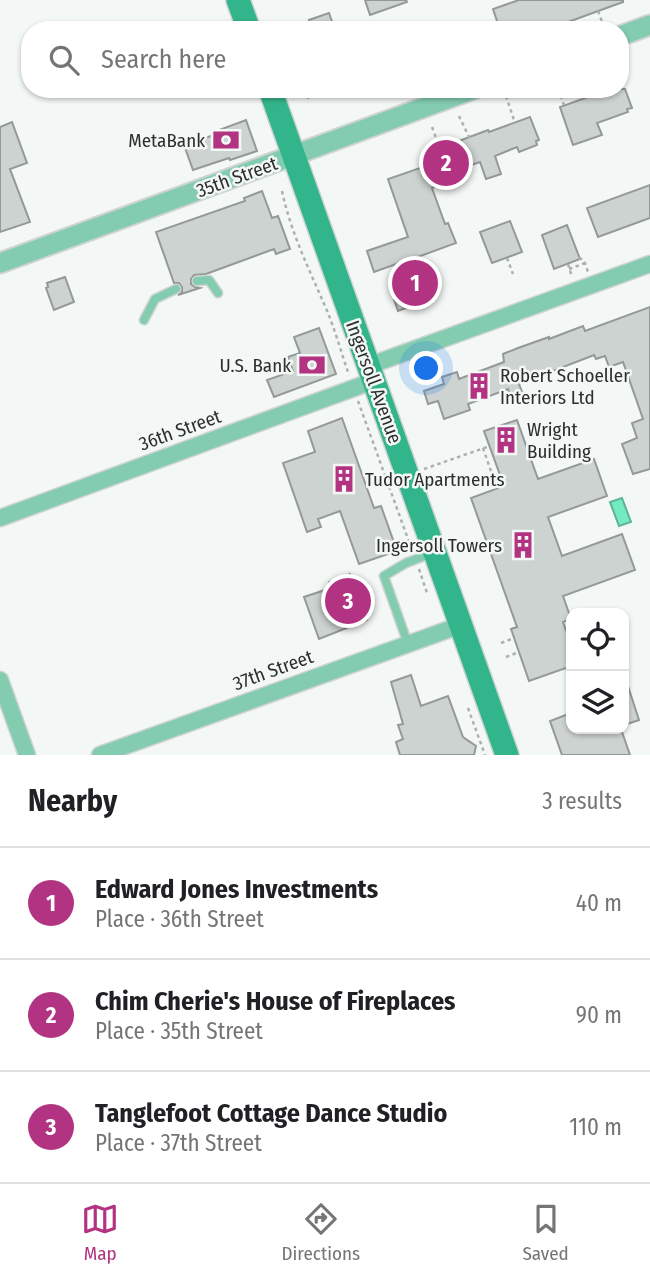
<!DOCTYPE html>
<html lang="en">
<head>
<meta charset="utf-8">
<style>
	:root { --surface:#fff; --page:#f2f2f2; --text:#202124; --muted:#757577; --line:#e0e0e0; --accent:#b23381 }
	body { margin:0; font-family:"Fira Sans Condensed",sans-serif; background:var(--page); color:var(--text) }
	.controls { position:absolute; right:21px; bottom:21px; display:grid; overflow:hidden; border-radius:14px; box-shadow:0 2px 5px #0004 }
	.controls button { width:63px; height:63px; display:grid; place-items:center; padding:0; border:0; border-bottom:2px solid var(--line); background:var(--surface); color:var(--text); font:35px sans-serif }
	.you { position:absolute; left:427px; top:369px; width:24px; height:24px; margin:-18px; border:5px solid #fff; border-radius:50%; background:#1a73e8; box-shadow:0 0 0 10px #1a73e833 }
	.badge { display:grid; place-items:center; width:46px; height:46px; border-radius:50%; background:var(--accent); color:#fff; font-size:23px; font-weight:700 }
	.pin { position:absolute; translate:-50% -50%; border:4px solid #fff; box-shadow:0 2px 7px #0006 }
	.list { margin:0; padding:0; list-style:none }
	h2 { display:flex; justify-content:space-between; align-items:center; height:91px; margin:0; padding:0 28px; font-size:30px }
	h2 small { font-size:23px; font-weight:400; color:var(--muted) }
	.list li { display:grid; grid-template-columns:46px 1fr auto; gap:21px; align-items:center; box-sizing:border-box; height:112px; padding:0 28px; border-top:2px solid var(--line) }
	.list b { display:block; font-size:26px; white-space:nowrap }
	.list p { margin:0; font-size:23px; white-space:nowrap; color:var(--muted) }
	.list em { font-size:23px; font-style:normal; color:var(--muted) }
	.icon { flex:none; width:38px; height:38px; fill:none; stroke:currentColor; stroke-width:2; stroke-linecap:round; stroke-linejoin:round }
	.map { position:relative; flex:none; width:650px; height:755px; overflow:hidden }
	.search { position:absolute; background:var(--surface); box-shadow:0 2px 5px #0004; left:21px; right:21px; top:21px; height:77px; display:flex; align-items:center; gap:18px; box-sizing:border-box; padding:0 24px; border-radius:28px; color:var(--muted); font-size:26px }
	.sheet { height:427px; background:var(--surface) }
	nav { display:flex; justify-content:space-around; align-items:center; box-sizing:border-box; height:98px; border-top:2px solid var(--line); background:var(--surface); font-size:19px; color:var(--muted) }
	nav a { display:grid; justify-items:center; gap:4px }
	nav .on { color:var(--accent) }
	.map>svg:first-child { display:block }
	.water { fill:#73ebc0; stroke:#5eb394; stroke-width:2 }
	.building { fill:#cdd3d0; stroke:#949997; stroke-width:2 }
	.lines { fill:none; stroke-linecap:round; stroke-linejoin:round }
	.service-casing { stroke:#cfd4d2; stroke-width:11 }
	.minor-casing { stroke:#cfd4d2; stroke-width:19 }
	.tertiary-casing { stroke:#cfd4d2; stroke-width:23 }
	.secondary-casing { stroke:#cfd4d2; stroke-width:26 }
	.path { stroke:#acb0ae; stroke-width:2.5; stroke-dasharray:3.5 3.5; stroke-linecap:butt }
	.service { stroke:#83ccaf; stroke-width:8 }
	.minor { stroke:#83ccaf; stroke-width:16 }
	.tertiary { stroke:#83ccaf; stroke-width:19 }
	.secondary { stroke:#33b58c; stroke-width:23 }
	.labels { text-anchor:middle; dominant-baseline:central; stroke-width:5; stroke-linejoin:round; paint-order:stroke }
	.poi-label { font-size:19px; fill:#2c2f2e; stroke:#f3f8f6; text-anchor:end }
	.street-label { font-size:19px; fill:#2c2f2e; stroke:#f3f8f6 }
</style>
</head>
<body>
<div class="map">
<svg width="650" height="755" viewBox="0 0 650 755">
	<rect width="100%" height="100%" fill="#f3f8f6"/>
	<path class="water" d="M 622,498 L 631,522 L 619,526 L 610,502 Z"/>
	<path class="building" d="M 365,0 L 406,0 L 407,2 L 370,15 Z
		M 519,0 L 623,0 L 623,2 L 546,30 L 500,30 L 493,9 Z
		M 329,13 L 335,30 L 312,30 L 309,20 Z
		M 598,89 L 625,89 L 632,108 L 627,109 L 628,112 L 597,123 L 602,135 L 573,145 L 560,107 L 599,93 Z
		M 530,117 L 539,140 L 536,141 L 537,145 L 519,152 L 517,147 L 495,156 L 501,174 L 486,179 L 480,162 L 454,171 L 457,179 L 432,188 L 445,224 L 448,223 L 456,243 L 415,258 L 430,299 L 398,311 L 394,299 L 410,293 L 399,263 L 374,272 L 367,251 L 408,237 L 388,179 L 432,164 L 427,150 L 450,142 L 451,144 L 488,130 L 489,132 Z
		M 246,120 L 257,151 L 230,160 L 229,158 L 193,170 L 184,145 L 220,133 L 219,130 Z
		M 12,122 L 27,163 L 10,169 L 30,222 L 0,232 L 0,127 Z
		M 650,185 L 650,218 L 598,237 L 587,208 Z
		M 262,191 L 272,218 L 278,216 L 290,249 L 276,254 L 274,249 L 206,274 L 194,275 L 191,279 L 191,284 L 195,287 L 200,288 L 178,295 L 182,292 L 182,287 L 179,283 L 174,283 L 156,232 L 245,201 L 244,198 Z
		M 510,221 L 522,252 L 492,263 L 480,232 Z
		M 567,225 L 580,259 L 554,269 L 542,235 Z
		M 65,277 L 74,302 L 54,310 L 46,288 L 48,287 L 47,283 Z
		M 650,307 L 650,469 L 633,474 L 622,444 L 637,438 L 632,423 L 643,419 L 623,362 L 609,367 L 605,356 L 596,359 L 594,355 L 519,384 L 525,400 L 514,405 L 508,389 L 468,404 L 470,410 L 444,419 L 438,401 L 428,404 L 424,391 L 444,384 L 442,377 L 457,372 L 459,379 L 504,362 L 503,354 L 518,348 L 549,337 L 549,339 L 583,326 L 585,331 Z
		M 319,328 L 336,374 L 274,397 L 267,380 L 293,371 L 288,357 L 300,353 L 294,337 Z
		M 342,418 L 374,508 L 381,506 L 397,551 L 359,564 L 340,511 L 318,519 L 321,527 L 307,532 L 283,463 L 315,452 L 308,431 Z
		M 517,420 L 538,479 L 594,459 L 607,496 L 548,517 L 562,556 L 622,534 L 635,570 L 563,596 L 571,619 L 563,622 L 571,644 L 571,660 L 567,661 L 569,667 L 529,681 L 511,629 L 517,627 L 471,498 L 504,486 L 484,431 Z
		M 350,574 L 367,620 L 319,639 L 304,597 L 331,588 L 329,582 Z
		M 411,675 L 421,706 L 448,696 L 463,737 L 476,746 L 474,755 L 400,755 L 396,742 L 403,739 L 398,725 L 403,724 L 391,682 Z
		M 626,680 L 639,720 L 624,725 L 624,681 Z
		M 571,713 L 571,729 L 621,729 L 630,755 L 562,755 L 550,721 Z"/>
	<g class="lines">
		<defs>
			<path id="service" d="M 197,281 L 209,280 L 218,293
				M 144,320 L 155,299 L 176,289
				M 408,644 L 384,576 L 406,563 L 432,553"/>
			<path id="minor" d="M 368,366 L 650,264
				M 0,518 L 373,381
				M 0,680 L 27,755
				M 100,755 L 461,625"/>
			<path id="tertiary" d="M 620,36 L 650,25
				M 0,263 L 474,89"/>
			<path id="secondary" d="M 238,0 L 249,30
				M 270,89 L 507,755"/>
		</defs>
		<use href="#service" class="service-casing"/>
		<use href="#minor" class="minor-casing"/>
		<use href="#tertiary" class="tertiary-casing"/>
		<use href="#secondary" class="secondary-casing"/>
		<path class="path" d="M 598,11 L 604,27
			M 558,89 L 564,105
			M 506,96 L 515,123
			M 307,98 L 333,89
			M 459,116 L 470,139
			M 432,127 L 439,146
			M 282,191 C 291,234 311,273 328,313 C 336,333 342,355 349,375
			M 507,258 L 513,274
			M 579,258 L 584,260 L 588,272
			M 568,264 L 572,277
			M 569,269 L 585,263
			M 358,401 L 412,550
			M 483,448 L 493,477
			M 424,469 L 490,446
			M 419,569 L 427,593
			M 501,643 L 514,638
			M 506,657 L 519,652
			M 468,708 L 485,755"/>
		<use href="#service" class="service"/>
		<use href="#minor" class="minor"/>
		<use href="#tertiary" class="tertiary"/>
		<use href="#secondary" class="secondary"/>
	</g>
	<defs>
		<symbol id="bank-bare" viewBox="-9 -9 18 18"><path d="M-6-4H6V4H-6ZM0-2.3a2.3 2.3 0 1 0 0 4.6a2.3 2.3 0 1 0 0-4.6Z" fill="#b23381" stroke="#f3f8f6" stroke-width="2.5" paint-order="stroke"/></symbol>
		<symbol id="building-bare" viewBox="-9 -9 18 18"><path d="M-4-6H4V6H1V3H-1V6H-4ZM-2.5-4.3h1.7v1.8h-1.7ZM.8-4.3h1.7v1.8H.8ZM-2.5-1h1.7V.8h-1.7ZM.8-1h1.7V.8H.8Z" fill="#b23381" stroke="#f3f8f6" stroke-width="2.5" paint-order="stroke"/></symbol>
	</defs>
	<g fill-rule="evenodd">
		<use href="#bank-bare" x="207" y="121" width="38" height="38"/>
		<use href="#bank-bare" x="293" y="346" width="38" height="38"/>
		<use href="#building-bare" x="460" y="367" width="38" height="38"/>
		<use href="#building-bare" x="487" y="421" width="38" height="38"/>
		<use href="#building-bare" x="325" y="460" width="38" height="38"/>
		<use href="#building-bare" x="504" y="526" width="38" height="38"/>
	</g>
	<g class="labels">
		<g class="poi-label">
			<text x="205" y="140">MetaBank</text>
			<text x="291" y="365">U.S. Bank</text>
			<text x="500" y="375" text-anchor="start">Robert Schoeller<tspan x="500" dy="22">Interiors Ltd</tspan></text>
			<text x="527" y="429" text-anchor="start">Wright<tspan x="527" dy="22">Building</tspan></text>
			<text x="365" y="479" text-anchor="start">Tudor Apartments</text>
			<text x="502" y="545">Ingersoll Towers</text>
		</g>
		<g class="street-label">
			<text transform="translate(237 177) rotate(-20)">35th Street</text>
			<text transform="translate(374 382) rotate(70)">Ingersoll Avenue</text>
			<text transform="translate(180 430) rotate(-20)">36th Street</text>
			<text transform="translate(273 670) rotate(-20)">37th Street</text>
		</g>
	</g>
</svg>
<div class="controls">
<button><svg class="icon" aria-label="locate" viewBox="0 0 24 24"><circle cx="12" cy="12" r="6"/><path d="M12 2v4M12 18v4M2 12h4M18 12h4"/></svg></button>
<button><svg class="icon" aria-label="layers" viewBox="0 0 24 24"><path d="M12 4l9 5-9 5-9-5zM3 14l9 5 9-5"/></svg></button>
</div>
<div class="you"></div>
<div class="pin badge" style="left:415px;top:283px">1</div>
<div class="pin badge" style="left:446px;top:163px">2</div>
<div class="pin badge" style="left:348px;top:601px">3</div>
<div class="search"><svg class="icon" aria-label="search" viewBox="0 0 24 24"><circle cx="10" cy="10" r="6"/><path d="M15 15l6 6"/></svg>Search here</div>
</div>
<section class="sheet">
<h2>Nearby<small>3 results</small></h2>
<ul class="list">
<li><span class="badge">1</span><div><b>Edward Jones Investments</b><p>Place · 36th Street</p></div><em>40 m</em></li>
<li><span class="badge">2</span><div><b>Chim Cherie's House of Fireplaces</b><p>Place · 35th Street</p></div><em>90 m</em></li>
<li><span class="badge">3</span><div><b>Tanglefoot Cottage Dance Studio</b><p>Place · 37th Street</p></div><em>110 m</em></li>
</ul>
</section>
<nav>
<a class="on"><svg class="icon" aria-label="map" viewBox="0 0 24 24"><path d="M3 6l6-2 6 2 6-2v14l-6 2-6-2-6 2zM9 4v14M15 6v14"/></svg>Map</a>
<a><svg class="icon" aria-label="directions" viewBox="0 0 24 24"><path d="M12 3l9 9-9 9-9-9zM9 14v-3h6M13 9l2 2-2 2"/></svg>Directions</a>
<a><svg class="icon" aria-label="saved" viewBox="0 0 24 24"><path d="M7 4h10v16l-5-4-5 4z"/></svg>Saved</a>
</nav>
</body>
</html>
